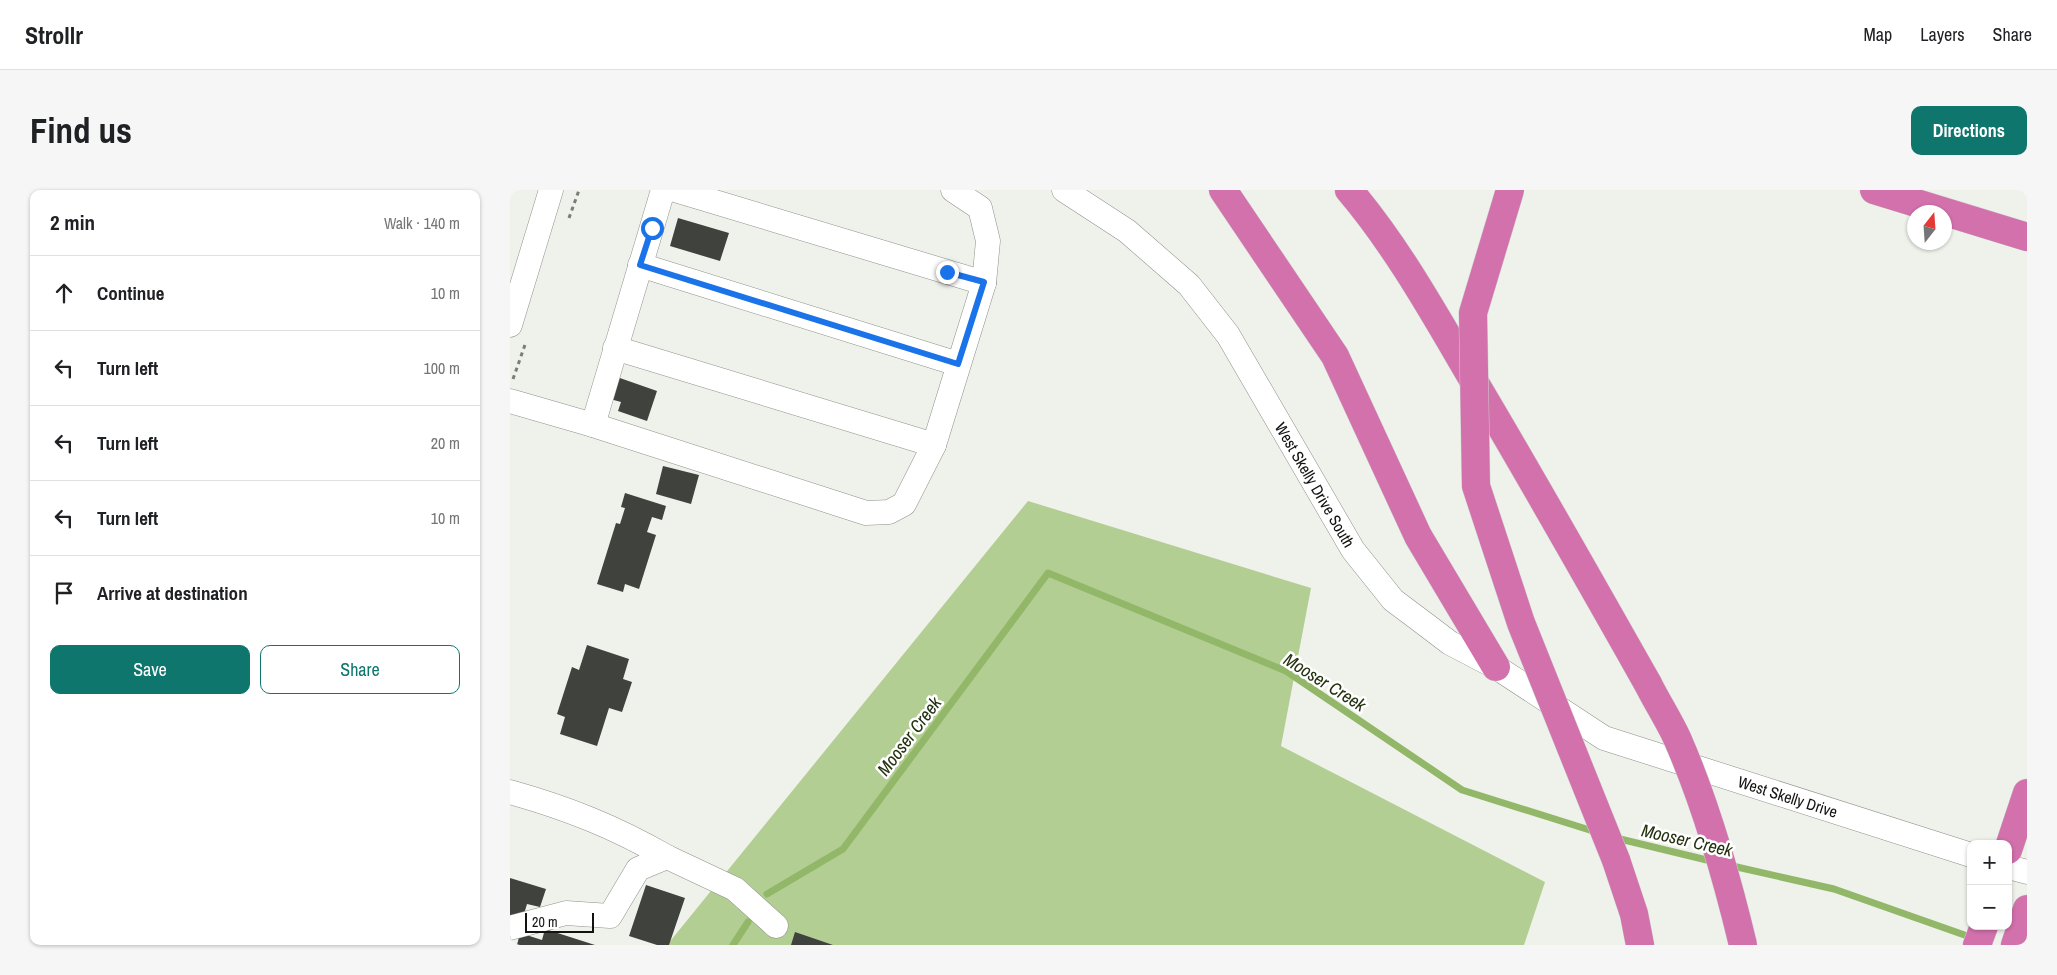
<!DOCTYPE html>
<html lang="en">
<head>
<meta charset="utf-8">
<style>
	:root { --surface:#fff; --page:#f6f6f6; --text:#202124; --muted:#757577; --line:#e0e0e0; --accent:#0f766e }
	body { margin:0; font-family:"Archivo Narrow",sans-serif; background:var(--page); color:var(--text) }
	.controls { position:absolute; right:15px; bottom:15px; display:grid; overflow:hidden; border-radius:10px; box-shadow:0 1px 4px #0004 }
	.controls button { width:45px; height:45px; display:grid; place-items:center; padding:0; border:0; border-bottom:1px solid var(--line); background:var(--surface); color:var(--text); font:25px sans-serif }
	.compass { position:absolute; left:1397px; top:15px; width:45px; height:45px; border-radius:50%; background:var(--surface); box-shadow:0 1px 4px #0004; rotate:17deg }
	.scale { position:absolute; left:15px; bottom:12px; width:69px; box-sizing:border-box; padding-left:5px; border:2px solid #121311; border-top:0; font-size:14px; line-height:18px; white-space:nowrap; color:#121311; -webkit-text-stroke:4px #fff; paint-order:stroke }
	.stop { position:absolute; width:15px; height:15px; margin:-11px; border:4px solid #1a73e8; border-radius:50%; background:#fff }
	.stop.end { background:#1a73e8; border-color:#fff; box-shadow:0 1px 5px #0008 }
	.list { margin:0; padding:0; list-style:none }
	h2 { display:flex; justify-content:space-between; align-items:center; height:65px; margin:0; padding:0 20px; font-size:21px }
	h2 small { font-size:16px; font-weight:400; color:var(--muted) }
	.list li { display:grid; grid-template-columns:32px 1fr auto; gap:15px; align-items:center; box-sizing:border-box; height:75px; padding:0 20px; border-top:1px solid var(--line) }
	.list b { display:block; font-size:19px; white-space:nowrap }
	.list em { font-size:16px; font-style:normal; color:var(--muted) }
	.actions { display:flex; gap:10px; padding:15px 20px }
	.actions a { flex:1; padding:11px 0; border:1px solid var(--accent); border-radius:10px; text-align:center; font-size:18px; color:var(--accent) }
	.actions .main { background:var(--accent); color:#fff }
	.icon { flex:none; width:28px; height:28px; fill:none; stroke:currentColor; stroke-width:2; stroke-linecap:round; stroke-linejoin:round }
	.map { position:relative; flex:none; width:1517px; height:755px; overflow:hidden; border-radius:10px }
	header { display:flex; align-items:center; gap:30px; box-sizing:border-box; height:70px; padding:0 25px; background:var(--surface); border-bottom:1px solid var(--line) }
	header strong { font-size:24px }
	nav { display:flex; gap:28px; margin-inline-start:auto; font-size:18px }
	.intro { display:flex; align-items:center; justify-content:space-between; box-sizing:border-box; height:120px; padding:0 30px }
	h1 { margin:0; font-size:35px }
	.button { padding:12px 22px; border-radius:10px; background:var(--accent); color:#fff; font-size:18px; font-weight:700 }
	main { display:flex; gap:30px; padding:0 30px }
	aside { flex:1; background:var(--surface); border-radius:10px; box-shadow:0 1px 4px #0004 }
	.map>svg:first-child { display:block }
	.green { fill:#b2ce92 }
	.lines { fill:none; stroke-linecap:round; stroke-linejoin:round }
	.stream { stroke:#93b768; stroke-width:7 }
	.building { fill:#3f423d }
	.minor-casing { stroke:#8f928c; stroke-width:25 }
	.highway-casing { stroke:#d0d0cf; stroke-width:29 }
	.path { stroke:#7b7d78; stroke-width:3; stroke-dasharray:4 4; stroke-linecap:butt }
	.minor { stroke:#fff; stroke-width:24 }
	.highway { stroke:#d271ac; stroke-width:28 }
	.highway-bridge-casing { stroke:#d0d0cf; stroke-width:29; stroke-linecap:butt }
	.highway-bridge { stroke:#d271ac; stroke-width:28 }
	.route { stroke:#1a73e8; stroke-width:6 }
	.labels { text-anchor:middle; dominant-baseline:central; stroke-width:5; stroke-linejoin:round; paint-order:stroke }
	.street-label { font-size:16px; fill:#121311; stroke:#fff }
	.water-label { font-size:18px; font-style:italic; fill:#23310f; stroke:#fff }
</style>
</head>
<body>
<header>
<strong>Strollr</strong>
<nav><a>Map</a><a>Layers</a><a>Share</a></nav>
</header>
<div class="intro"><h1>Find us</h1><a class="button">Directions</a></div>
<main>
<aside>
<h2>2 min<small>Walk · 140 m</small></h2>
<ul class="list">
<li><svg class="icon" aria-label="ahead" viewBox="0 0 24 24"><path d="M12 20V5M6 11l6-6 6 6"/></svg><div><b>Continue</b></div><em>10 m</em></li>
<li><svg class="icon" aria-label="left" viewBox="0 0 24 24"><path d="M17 20v-9H6M10 6l-5 5 5 5"/></svg><div><b>Turn left</b></div><em>100 m</em></li>
<li><svg class="icon" aria-label="left" viewBox="0 0 24 24"><path d="M17 20v-9H6M10 6l-5 5 5 5"/></svg><div><b>Turn left</b></div><em>20 m</em></li>
<li><svg class="icon" aria-label="left" viewBox="0 0 24 24"><path d="M17 20v-9H6M10 6l-5 5 5 5"/></svg><div><b>Turn left</b></div><em>10 m</em></li>
<li><svg class="icon" aria-label="arrive" viewBox="0 0 24 24"><path d="M6 21V4h12l-3 4 3 4H6"/></svg><div><b>Arrive at destination</b></div></li>
</ul>
<div class="actions"><a class="main">Save</a><a>Share</a></div>
</aside>
<div class="map">
<svg width="1517" height="755" viewBox="0 0 1517 755">
	<rect width="100%" height="100%" fill="#eff2eb"/>
	<path class="green" d="M 518,311 L 801,398 L 771,556 L 1035,692 L 1014,755 L 157,755 Z"/>
	<g class="lines">
		<path class="stream" d="M 1106,648 L 1205,672
			M 1218,675 L 1324,699 L 1463,748
			M 257,704 L 333,659 L 538,383 L 776,481 L 952,600 L 1086,642
			M 223,755 L 238,732"/>
	</g>
	<path class="building" d="M 168,28 L 219,43 L 210,71 L 160,56 Z
		M 107,187 L 147,201 L 137,231 L 108,221 L 111,212 L 100,209 Z
		M 153,276 L 189,285 L 181,314 L 146,304 Z
		M 115,303 L 156,316 L 152,330 L 142,327 L 137,342 L 146,345 L 129,399 L 115,394 L 113,402 L 87,394 L 106,333 L 110,334 L 115,318 L 111,317 Z
		M 77,455 L 119,469 L 113,489 L 122,492 L 112,522 L 99,518 L 87,556 L 50,544 L 55,527 L 47,524 L 62,477 L 69,480 Z
		M 0,688 L 36,699 L 30,717 L 17,714 L 12,731 L 0,727 Z
		M 136,695 L 175,708 L 159,755 L 147,755 L 119,746 Z
		M 35,739 L 85,755 L 7,755 L 10,743 L 32,750 Z
		M 285,742 L 323,755 L 281,755 Z"/>
	<g class="lines">
		<defs>
			<g id="minor">
				<path d="M 165,0 L 474,93"/>
				<path id="s1" d="M 554,0 L 617,41 L 679,95 L 718,145 L 843,360 L 883,410 L 915,434 L 940,453 L 986,477 L 1094,548 L 1461,665"/>
				<path d="M 130,75 L 448,174"/>
				<path d="M 0,135 L 41,0"/>
				<path d="M 105,158 L 424,255"/>
				<path d="M 0,211 L 83,235 L 356,323 L 379,322 L 394,314 L 424,255 L 474,93 L 478,51 L 470,18 L 443,0"/>
				<path d="M 83,235 L 153,0"/>
				<path d="M 0,602 C 57,618 105,637 157,667 L 128,679 L 100,726 L 56,723 L 0,738"/>
				<path d="M 157,667 L 225,699 L 266,736"/>
				<path d="M 1498,677 L 1517,682"/>
			</g>
			<path id="highway" d="M 713,0 L 825,166 L 908,346 L 986,477
				M 839,0 C 889,59 926,127 965,193 C 1024,292 1081,393 1138,494
				M 1364,0 L 1517,47
				M 1498,660 L 1517,603
				M 1106,670 L 1124,724 L 1130,755
				M 1467,755 L 1474,736
				M 1505,755 L 1517,719"/>
		</defs>
		<use href="#minor" class="minor-casing"/>
		<use href="#highway" class="highway-casing"/>
		<path class="path" d="M 59,28 L 69,0
			M 3,189 L 16,152"/>
		<use href="#minor" class="minor"/>
		<use href="#highway" class="highway"/>
		<defs>
			<path id="highway-bridge" d="M 1000,0 L 963,123 L 966,296 L 1011,433 L 1106,670
				M 1138,494 C 1147,512 1158,529 1167,548 C 1196,614 1216,684 1233,755"/>
		</defs>
		<use href="#highway-bridge" class="highway-bridge-casing"/>
		<use href="#highway-bridge" class="highway-bridge"/>
	</g>
	<g class="lines">
		<path class="route" d="M 142,38 L 130,75 L 448,174 L 474,92 L 437,82"/>
	</g>
	<g class="labels">
		<g class="street-label">
			<text stroke="none"><textPath href="#s1" startOffset="394">West Skelly Drive South</textPath></text>
			<text stroke="none"><textPath href="#s1" startOffset="979">West Skelly Drive</textPath></text>
		</g>
		<g class="water-label">
			<text transform="translate(815 492) rotate(32)">Mooser Creek</text>
			<text transform="translate(399 546) rotate(-53)">Mooser Creek</text>
			<text transform="translate(1177 650) rotate(13)">Mooser Creek</text>
		</g>
	</g>
</svg>
<div class="controls">
<button>+</button>
<button>−</button>
</div>
<svg class="compass" viewBox="-18 -18 36 36"><path d="M0-13l5 13h-10z" fill="#e53935"/><path d="M0 13l5-13h-10z" fill="#757577"/></svg>
<div class="scale">20 m</div>
<div class="stop" style="left:142px;top:38px"></div>
<div class="stop end" style="left:437px;top:82px"></div>
</div>
</main>
</body>
</html>
